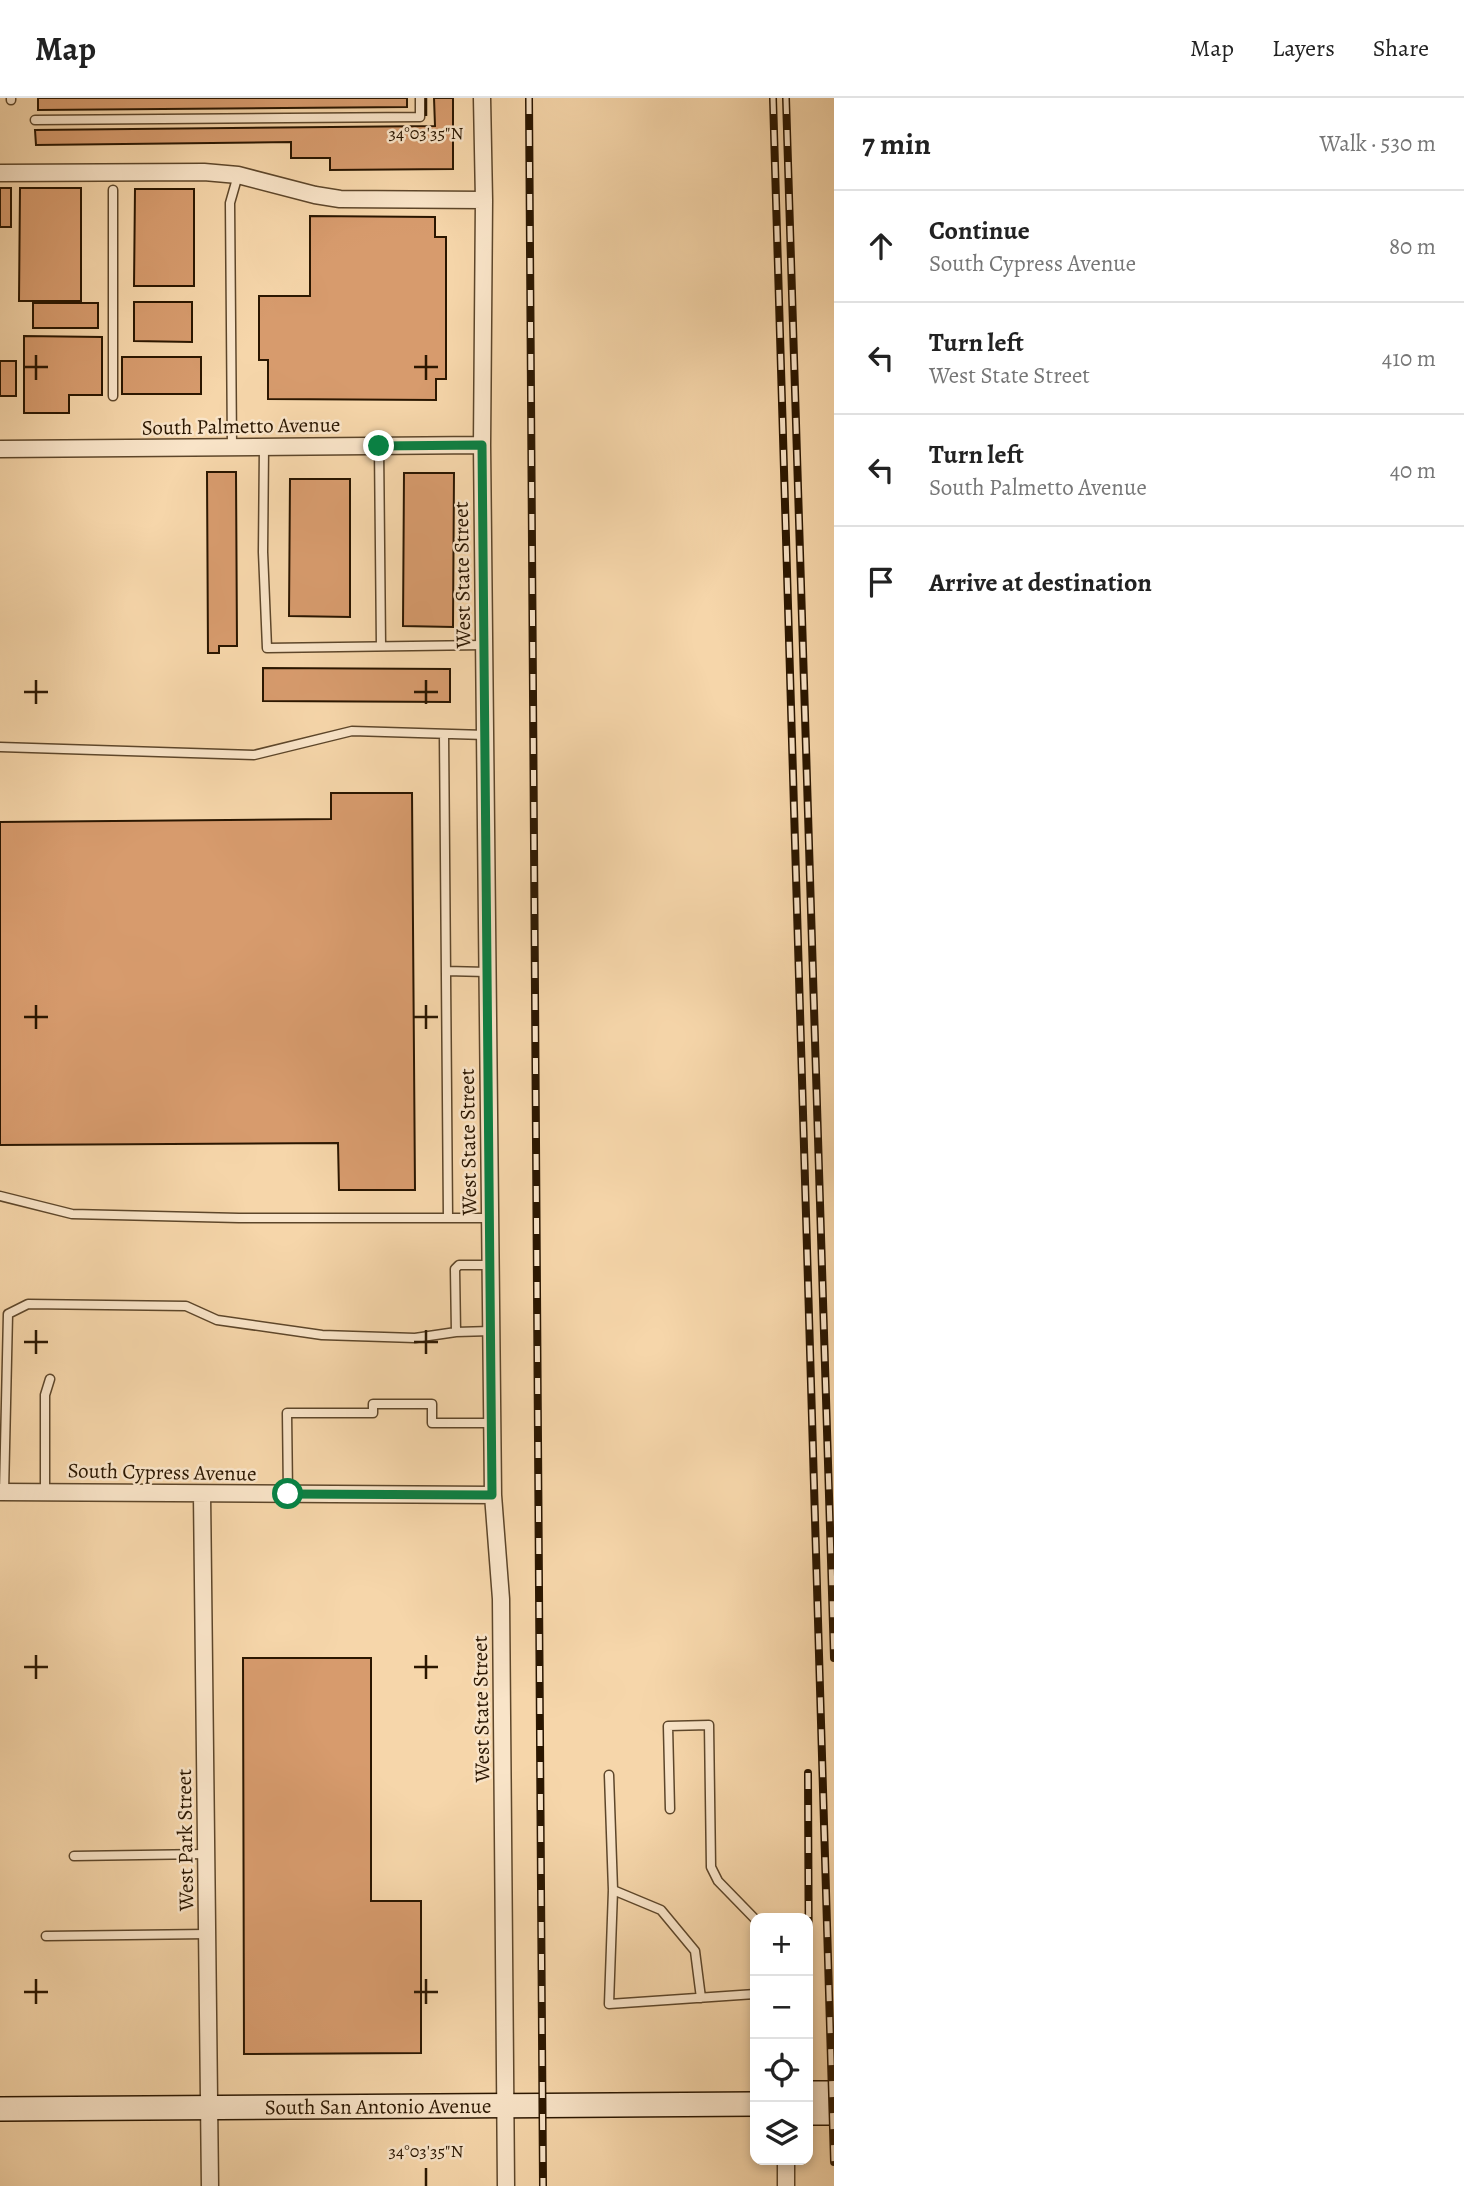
<!DOCTYPE html>
<html lang="en">
<head>
<meta charset="utf-8">
<style>
	:root { --surface:#fff; --page:#f6f6f6; --text:#222; --muted:#767676; --line:#e0e0e0 }
	body { margin:0; font-family:Alegreya,serif; background:var(--page); color:var(--text) }
	.controls { position:absolute; right:21px; bottom:21px; display:grid; overflow:hidden; border-radius:14px; box-shadow:0 4px 10px #0003 }
	.controls button { width:63px; height:63px; display:grid; place-items:center; padding:0; border:0; border-bottom:2px solid var(--line); background:var(--surface); color:var(--text); font:35px sans-serif }
	.stop { position:absolute; width:21px; height:21px; margin:-16px; border:5px solid #0b8043; border-radius:50%; background:#fff }
	.stop.end { background:#0b8043; border-color:#fff; box-shadow:0 2px 7px #0008 }
	.list { margin:0; padding:0; list-style:none }
	h2 { display:flex; justify-content:space-between; align-items:center; height:91px; margin:0; padding:0 28px; font-size:30px }
	h2 small { font-size:23px; font-weight:400; color:var(--muted) }
	.list li { display:grid; grid-template-columns:46px 1fr auto; gap:21px; align-items:center; box-sizing:border-box; height:112px; padding:0 28px; border-top:2px solid var(--line) }
	.list b { display:block; font-size:26px; white-space:nowrap }
	.list p { margin:0; font-size:23px; white-space:nowrap; color:var(--muted) }
	.list em { font-size:23px; font-style:normal; color:var(--muted) }
	.icon { flex:none; width:38px; height:38px; fill:none; stroke:currentColor; stroke-width:2; stroke-linecap:round; stroke-linejoin:round }
	.map { position:relative; flex:none; width:834px; height:2088px; overflow:hidden }
	header { display:flex; align-items:center; gap:42px; box-sizing:border-box; height:98px; padding:0 35px; background:var(--surface); border-bottom:2px solid var(--line) }
	header strong { font-size:33px }
	nav { display:flex; gap:38px; margin-inline-start:auto; font-size:24px }
	main { display:flex }
	aside { flex:1; background:var(--surface) }
	.map>svg:first-child { display:block }
	.building { fill:#d79b6d; stroke:#2a1600; stroke-width:2 }
	.lines { fill:none; stroke-linecap:round; stroke-linejoin:round }
	.lane-casing { stroke:#5d462a; stroke-width:11 }
	.street-casing { stroke:#5d462a; stroke-width:19 }
	.secondary-casing { stroke:#2a1600; stroke-width:26 }
	.lane { stroke:#f9e4c8; stroke-width:8 }
	.street { stroke:#f9e4c8; stroke-width:16 }
	.secondary { stroke:#f9e4c8; stroke-width:23 }
	.rail-casing { stroke:#2a1600; stroke-width:8 }
	.rail { stroke:#f9e4c8; stroke-width:5; stroke-dasharray:16; stroke-linecap:butt }
	.route { stroke:#0b8043; stroke-width:9 }
	.ticks { fill:none; stroke:#2a1600; stroke-width:2.5 }
	.labels { text-anchor:middle; dominant-baseline:central; stroke-width:5; stroke-linejoin:round; paint-order:stroke }
	.street-label { font-size:21px; fill:#2a1600; stroke:#f9e4c8 }
	.ticks-label { font-size:18px; text-anchor:middle; fill:#2a1600; stroke:#f9e4c8; stroke-width:5; stroke-linejoin:round; paint-order:stroke }
</style>
</head>
<body>
<header>
<strong>Map</strong>
<nav><a>Map</a><a>Layers</a><a>Share</a></nav>
</header>
<main>
<div class="map">
<svg width="834" height="2088" viewBox="0 0 834 2088">
	<rect width="100%" height="100%" fill="#f6d6aa"/>
	<filter id="stains"><feTurbulence type="fractalNoise" baseFrequency=".00286" numOctaves="4"/><feColorMatrix values="0 0 0 0 .2 0 0 0 0 .09 0 0 0 0 .02 0 0 0 .5 -.17"/></filter>
	<radialGradient id="worn" r=".72"><stop offset=".6" stop-color="#630" stop-opacity="0"/><stop offset="1" stop-color="#630" stop-opacity=".3"/></radialGradient>
	<path class="building" d="M 38,0 L 407,0 L 407,9 L 38,12 Z
		M 434,0 L 453,0 L 453,71 L 330,72 L 330,60 L 291,60 L 291,44 L 36,47 L 35,32 L 435,28 Z
		M 0,90 L 11,90 L 11,129 L 0,129 Z
		M 20,90 L 81,90 L 81,203 L 19,203 Z
		M 135,91 L 194,91 L 194,188 L 134,188 Z
		M 310,118 L 435,119 L 435,139 L 446,139 L 446,281 L 436,281 L 436,302 L 268,301 L 268,262 L 259,262 L 259,198 L 310,198 Z
		M 134,204 L 192,204 L 192,244 L 134,243 Z
		M 33,205 L 98,205 L 98,230 L 33,230 Z
		M 24,238 L 102,239 L 102,297 L 69,297 L 69,315 L 24,315 Z
		M 122,259 L 201,259 L 201,296 L 122,296 Z
		M 0,263 L 16,263 L 16,298 L 0,298 Z
		M 207,374 L 236,374 L 237,548 L 219,548 L 219,555 L 208,555 Z
		M 404,375 L 454,375 L 453,529 L 403,528 Z
		M 290,381 L 350,381 L 350,519 L 289,518 Z
		M 263,570 L 450,571 L 450,604 L 263,603 Z
		M 331,695 L 412,695 L 415,1092 L 339,1092 L 338,1045 L 0,1047 L 0,724 L 331,721 Z
		M 243,1560 L 371,1560 L 371,1803 L 421,1803 L 421,1955 L 244,1956 Z"/>
	<g class="lines">
		<defs>
			<path id="lane" d="M 11,0 L 11,2
				M 35,22 L 420,19 L 420,0
				M 113,298 L 113,92
				M 379,348 L 381,548
				M 232,349 L 230,105 L 238,77
				M 264,349 L 263,454 L 267,550 L 484,547
				M 444,636 L 448,1120
				M 0,649 L 254,657 L 352,633 L 485,637
				M 446,873 L 487,874
				M 0,1098 L 72,1116 L 239,1120 L 490,1120
				M 490,1167 L 459,1167 L 455,1171 L 456,1234 L 491,1233
				M 4,1394 L 8,1216 L 28,1206 L 186,1208 L 217,1222 L 322,1237 L 415,1240 L 456,1234
				M 45,1394 L 45,1297 L 50,1281
				M 288,1396 L 287,1315 L 373,1315 L 373,1306 L 432,1306 L 432,1325 L 492,1325
				M 609,1677 L 613,1792 L 609,1906 L 755,1896
				M 670,1711 L 668,1628 L 709,1627 L 711,1769 L 718,1783 L 755,1821
				M 74,1758 L 206,1756
				M 613,1792 L 661,1812 L 695,1853 L 701,1900
				M 46,1838 L 208,1836"/>
			<path id="street" d="M 482,0 L 484,102 L 482,347 L 493,1397 L 501,1501 L 506,2088
				M 0,75 L 204,74 L 238,77 L 315,97 L 340,101 L 484,102
				M 0,351 L 482,347
				M 0,1394 L 493,1397
				M 202,1396 L 210,2088
				M 786,2062 L 786,2088"/>
			<g id="secondary">
				<path d="M 808,1995 L 834,1995"/>
				<path id="s1" d="M 0,2011 L 755,2006"/>
				<path d="M 808,2015 L 834,2015"/>
			</g>
		</defs>
		<use href="#lane" class="lane-casing"/>
		<use href="#street" class="street-casing"/>
		<use href="#secondary" class="secondary-casing"/>
		<use href="#lane" class="lane"/>
		<use href="#street" class="street"/>
		<use href="#secondary" class="secondary"/>
		<defs>
			<path id="rail" d="M 529,0 L 543,2088
				M 773,0 L 834,2064
				M 786,0 L 834,1560
				M 808,1675 L 809,1913"/>
		</defs>
		<use href="#rail" class="rail-casing"/>
		<use href="#rail" class="rail"/>
	</g>
	<g class="lines">
		<path class="route" d="M 288,1396 L 492,1397 L 482,347 L 379,348"/>
	</g>
	<path class="ticks" d="M 426,0 L 426,18M 36,257 L 36,282M 426,257 L 426,282M 24,269 L 48,269M 414,269 L 438,269M 36,582 L 36,606M 426,582 L 426,606M 24,594 L 48,594M 414,594 L 438,594M 36,907 L 36,931M 426,907 L 426,931M 24,919 L 48,919M 414,919 L 438,919M 36,1232 L 36,1256M 426,1232 L 426,1256M 24,1244 L 48,1244M 414,1244 L 438,1244M 36,1557 L 36,1581M 426,1557 L 426,1581M 24,1569 L 48,1569M 414,1569 L 438,1569M 36,1881 L 36,1906M 426,1881 L 426,1906M 24,1894 L 48,1894M 414,1894 L 438,1894M 426,2070 L 426,2088"/>
	<g class="labels">
		<g class="street-label">
			<text transform="translate(241 328) rotate(-1)">South Palmetto Avenue</text>
			<text transform="translate(462 477) rotate(-91)">West State Street</text>
			<text transform="translate(468 1044) rotate(-91)">West State Street</text>
			<text transform="translate(162 1374) rotate(1)">South Cypress Avenue</text>
			<text transform="translate(481 1611) rotate(-91)">West State Street</text>
			<text transform="translate(185 1742) rotate(-91)">West Park Street</text>
			<text stroke="none"><textPath href="#s1" startOffset="378">South San Antonio Avenue</textPath></text>
		</g>
	</g>
	<g class="ticks-label">
		<text x="426" y="41">34°03'35"N</text>
		<text x="426" y="2059">34°03'35"N</text>
	</g>
	<rect width="100%" height="100%" filter="url(#stains)"/>
	<rect width="100%" height="100%" fill="url(#worn)"/>
</svg>
<div class="controls">
<button>+</button>
<button>−</button>
<button><svg class="icon" aria-label="locate" viewBox="0 0 24 24"><circle cx="12" cy="12" r="6"/><path d="M12 2v4M12 18v4M2 12h4M18 12h4"/></svg></button>
<button><svg class="icon" aria-label="layers" viewBox="0 0 24 24"><path d="M12 4l9 5-9 5-9-5zM3 14l9 5 9-5"/></svg></button>
</div>
<div class="stop" style="left:288px;top:1396px"></div>
<div class="stop end" style="left:379px;top:348px"></div>
</div>
<aside>
<h2>7 min<small>Walk · 530 m</small></h2>
<ul class="list">
<li><svg class="icon" aria-label="ahead" viewBox="0 0 24 24"><path d="M12 20V5M6 11l6-6 6 6"/></svg><div><b>Continue</b><p>South Cypress Avenue</p></div><em>80 m</em></li>
<li><svg class="icon" aria-label="left" viewBox="0 0 24 24"><path d="M17 20v-9H6M10 6l-5 5 5 5"/></svg><div><b>Turn left</b><p>West State Street</p></div><em>410 m</em></li>
<li><svg class="icon" aria-label="left" viewBox="0 0 24 24"><path d="M17 20v-9H6M10 6l-5 5 5 5"/></svg><div><b>Turn left</b><p>South Palmetto Avenue</p></div><em>40 m</em></li>
<li><svg class="icon" aria-label="arrive" viewBox="0 0 24 24"><path d="M6 21V4h12l-3 4 3 4H6"/></svg><div><b>Arrive at destination</b></div></li>
</ul>
</aside>
</main>
</body>
</html>
